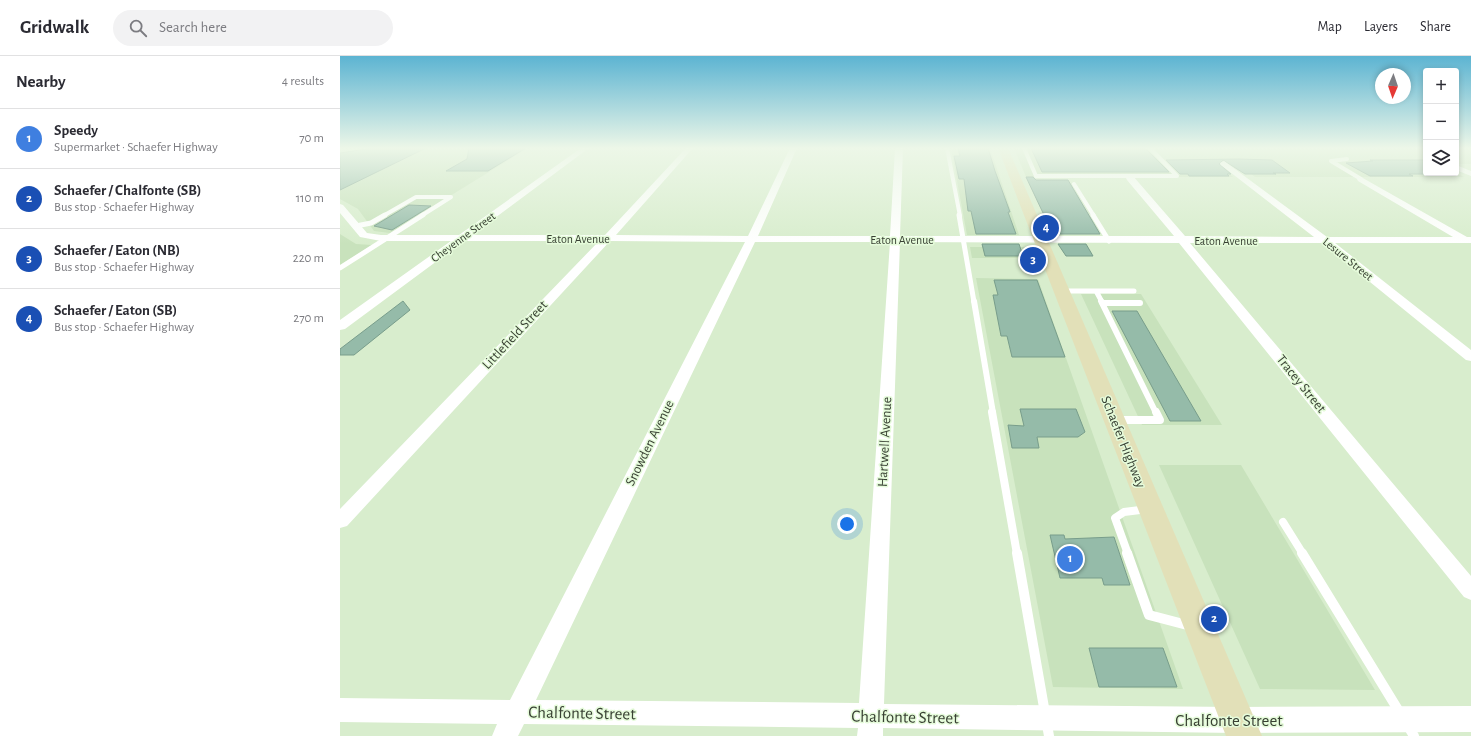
<!DOCTYPE html>
<html lang="en">
<head>
<meta charset="utf-8">
<style>
	:root { --surface:#fff; --page:#f2f2f3; --text:#2b2b33; --muted:#7c7c81; --line:#e1e1e2; --accent:#7c3aed }
	body { margin:0; font-family:"Alegreya Sans",sans-serif; background:var(--page); color:var(--text) }
	.controls { position:absolute; right:12px; top:12px; display:grid; overflow:hidden; border-radius:4px; box-shadow:0 2px 6px #0003 }
	.controls button { width:36px; height:36px; display:grid; place-items:center; padding:0; border:0; border-bottom:1px solid var(--line); background:var(--surface); color:var(--text); font:20px sans-serif }
	.compass { position:absolute; left:1035px; top:12px; width:36px; height:36px; border-radius:50%; background:var(--surface); box-shadow:0 2px 6px #0003; rotate:182deg }
	.you { position:absolute; left:507px; top:468px; width:14px; height:14px; margin:-10px; border:3px solid #fff; border-radius:50%; background:#1a73e8; box-shadow:0 0 0 6px #1a73e833 }
	.badge { display:grid; place-items:center; width:26px; height:26px; border-radius:50%; background:var(--accent); color:#fff; font-size:13px; font-weight:700 }
	.pin { position:absolute; translate:-50% -50%; border:2px solid #fff; box-shadow:0 1px 4px #0006 }
	.list { margin:0; padding:0; list-style:none }
	h2 { display:flex; justify-content:space-between; align-items:center; height:52px; margin:0; padding:0 16px; font-size:17px }
	h2 small { font-size:13px; font-weight:400; color:var(--muted) }
	.list li { display:grid; grid-template-columns:26px 1fr auto; gap:12px; align-items:center; box-sizing:border-box; height:60px; padding:0 16px; border-top:1px solid var(--line) }
	.list b { display:block; font-size:15px; white-space:nowrap }
	.list p { margin:0; font-size:13px; white-space:nowrap; color:var(--muted) }
	.list em { font-size:13px; font-style:normal; color:var(--muted) }
	.icon { flex:none; width:22px; height:22px; fill:none; stroke:currentColor; stroke-width:2; stroke-linecap:round; stroke-linejoin:round }
	.map { position:relative; flex:none; width:1131px; height:680px; overflow:hidden }
	header { display:flex; align-items:center; gap:24px; box-sizing:border-box; height:56px; padding:0 20px; background:var(--surface); border-bottom:1px solid var(--line) }
	header strong { font-size:19px }
	nav { display:flex; gap:22px; margin-inline-start:auto; font-size:14px }
	.search { width:280px; height:36px; background:var(--page); display:flex; align-items:center; gap:10px; box-sizing:border-box; padding:0 14px; border-radius:22px; color:var(--muted); font-size:15px }
	main { display:flex }
	aside { flex:1; background:var(--surface) }
	.map>svg:first-child { display:block }
	.built { fill:#c8e2bc }
	.building { fill:#95bba9; stroke:#789d8b }
	.lines { fill:none; stroke-linecap:round; stroke-linejoin:round }
	.lane-far4 { stroke:#fff; stroke-width:4 }
	.lane-far3 { stroke:#fff; stroke-width:5 }
	.lane-far2 { stroke:#fff; stroke-width:6 }
	.lane-far1 { stroke:#fff; stroke-width:8 }
	.lane { stroke:#fff; stroke-width:10 }
	.street { fill:#fff; fill-rule:evenodd }
	.secondary { fill:#e2e0b8; fill-rule:evenodd }
	.labels { text-anchor:middle; dominant-baseline:central; stroke-width:3; stroke-linejoin:round; paint-order:stroke }
	.far-street-label { font-size:12px; fill:#384033; stroke:#e5fbda }
	.street-label { font-size:14px; fill:#384033; stroke:#e5fbda }
	.near-street-label { font-size:17px; fill:#384033; stroke:#e5fbda }
</style>
</head>
<body>
<header>
<strong>Gridwalk</strong>
<div class="search"><svg class="icon" aria-label="search" viewBox="0 0 24 24"><circle cx="10" cy="10" r="6"/><path d="M15 15l6 6"/></svg>Search here</div>
<nav><a>Map</a><a>Layers</a><a>Share</a></nav>
</header>
<main>
<aside>
<h2>Nearby<small>4 results</small></h2>
<ul class="list">
<li><span class="badge" style="background:#3f7fe0">1</span><div><b>Speedy</b><p>Supermarket · Schaefer Highway</p></div><em>70 m</em></li>
<li><span class="badge" style="background:#1a4fb4">2</span><div><b>Schaefer / Chalfonte (SB)</b><p>Bus stop · Schaefer Highway</p></div><em>110 m</em></li>
<li><span class="badge" style="background:#1a4fb4">3</span><div><b>Schaefer / Eaton (NB)</b><p>Bus stop · Schaefer Highway</p></div><em>220 m</em></li>
<li><span class="badge" style="background:#1a4fb4">4</span><div><b>Schaefer / Eaton (SB)</b><p>Bus stop · Schaefer Highway</p></div><em>270 m</em></li>
</ul>
</aside>
<div class="map">
<svg width="1131" height="680" viewBox="0 0 1131 680">
	<rect width="100%" height="100%" fill="#d8edcd"/>
	<path class="built" d="M 29,92 L 188,92 L 50,177 L 34,175 L 18,153 L 0,143 L 0,97 Z
		M 611,92 L 650,92 L 679,179 L 627,179 Z
		M 674,92 L 1086,92 L 1086,117 L 1116,117 L 1124,121 L 915,121 L 895,106 L 876,106 L 893,121 L 686,121 Z
		M 1116,92 L 1131,92 L 1131,108 L 1116,108 Z
		M 0,178 L 16,188 L 32,189 L 0,209 Z
		M 630,191 L 685,191 L 689,202 L 632,202 Z
		M 636,222 L 698,223 L 843,633 L 713,631 Z
		M 741,238 L 801,238 L 882,369 L 802,369 Z
		M 819,409 L 901,409 L 1035,634 L 920,633 Z"/>
	<path class="building" d="M 33,92 L 86,92 L 0,134 L 0,97 Z
		M 129,92 L 186,92 L 148,115 L 106,115 L 127,103 Z
		M 618,92 L 648,92 L 655,115 L 670,156 L 668,156 L 676,178 L 636,178 L 631,155 L 628,155 L 624,123 L 619,123 L 614,100 L 620,100 Z
		M 691,92 L 805,92 L 829,116 L 702,116 Z
		M 899,103 L 932,104 L 950,117 L 933,117 L 936,118 L 905,118 L 883,104 L 879,108 L 891,118 L 887,118 L 889,120 L 849,120 L 848,118 L 840,118 L 826,104 Z
		M 1030,104 L 1086,104 L 1086,118 L 1069,118 L 1073,120 L 1030,120 L 1006,107 L 1033,105 Z
		M 686,121 L 693,121 L 696,124 L 728,124 L 760,178 L 713,178 Z
		M 69,149 L 91,150 L 52,174 L 34,170 Z
		M 642,188 L 679,188 L 683,200 L 645,200 Z
		M 718,188 L 746,188 L 753,200 L 726,200 Z
		M 654,224 L 697,224 L 725,301 L 672,301 L 667,280 L 661,280 L 653,239 L 658,239 Z
		M 63,245 L 70,254 L 14,299 L 0,299 L 0,293 Z
		M 772,255 L 797,255 L 861,365 L 830,365 Z
		M 680,353 L 736,353 L 745,376 L 738,381 L 697,381 L 699,392 L 672,392 L 668,369 L 684,370 Z
		M 710,479 L 724,479 L 725,483 L 774,481 L 790,529 L 764,529 L 762,522 L 720,522 Z
		M 749,592 L 823,592 L 837,631 L 759,631 Z"/>
	<g class="lines">
		<path class="lane-far4" d="M 607,92 L 620,160
			M 684,92 L 696,120 L 837,120 L 810,92
			M 1007,103 L 991,105 L 1021,123
			M 734,128 L 754,160
			M 43,160 L 76,141 L 111,141 L 81,160"/>
		<path class="lane-far3" d="M 619,159 L 634,246
			M 753,159 L 769,185
			M 16,170 L 31,167 L 45,159
			M 0,212 L 83,159
			M 722,235 L 756,235 L 762,246
			M 756,235 L 794,235"/>
		<path class="lane-far2" d="M 634,245 L 653,357
			M 761,245 L 816,357
			M 762,247 L 800,247"/>
		<path class="lane-far1" d="M 652,356 L 677,498
			M 776,364 L 820,364 L 816,356
			M 943,466 L 963,498
			M 788,498 L 775,462 L 784,456 L 808,453"/>
		<path class="lane" d="M 677,497 L 709,680
			M 787,497 L 809,559 L 851,570
			M 962,497 L 1060,657
			M 1068,670 L 1074,680"/>
		<path class="street" d="M 241,92 L 249,92 L 132,179 L 265,179 L 346,92 L 353,92 L 276,179 L 408,180 L 450,92 L 457,92 L 418,180 L 550,180 L 555,92 L 563,92 L 560,180 L 834,180 L 787,124 L 786,122 L 787,120 L 793,120 L 845,180 L 974,181 L 881,109 L 880,107 L 884,105 L 987,181 L 1113,181 L 1018,125 L 1017,123 L 1018,121 L 1021,121 L 1127,181 L 1131,181 L 1131,187 L 995,187 L 1131,294 L 1131,305 L 1126,304 L 982,187 L 850,187 L 1131,520 L 1131,544 L 1124,541 L 839,187 L 560,186 L 544,648 L 897,651 L 1131,650 L 1131,676 L 897,677 L 543,672 L 543,680 L 517,680 L 518,672 L 184,668 L 178,680 L 152,680 L 157,668 L 0,666 L 0,642 L 170,644 L 405,186 L 270,185 L 7,470 L 0,472 L 0,453 L 259,185 L 124,185 L 5,273 L 0,274 L 0,264 L 111,185 L 41,185 L 20,181 L 0,157 L 0,148 L 3,149 L 27,177 L 41,179 L 119,179 ZM 415,186 L 550,186 L 519,647 L 196,644 Z
			M 1116,109 L 1131,115 L 1131,120 L 1116,114 Z"/>
		<path class="secondary" d="M 658,92 L 668,92 L 922,680 L 886,680 Z"/>
	</g>
	<linearGradient id="sky" x2="0" y2="1"><stop stop-color="#5cb4d2"/><stop offset="0.49" stop-color="#edf7e8"/><stop offset="1" stop-color="#edf7e8" stop-opacity="0"/></linearGradient>
	<rect width="1131" height="188" fill="url(#sky)"/>
	<g class="labels">
		<g class="far-street-label">
			<text transform="translate(123 181) rotate(-36)">Cheyenne Street</text>
			<text x="238" y="183">Eaton Avenue</text>
			<text x="562" y="184">Eaton Avenue</text>
			<text x="886" y="185">Eaton Avenue</text>
			<text transform="translate(1008 203) rotate(39)">Lesure Street</text>
		</g>
		<g class="street-label">
			<text transform="translate(175 279) rotate(-47)">Littlefield Street</text>
			<text transform="translate(961 328) rotate(51)">Tracey Street</text>
			<text transform="translate(545 386) rotate(-87)">Hartwell Avenue</text>
			<text transform="translate(783 386) rotate(68)">Schaefer Highway</text>
			<text transform="translate(310 387) rotate(-64)">Snowden Avenue</text>
		</g>
		<g class="near-street-label">
			<text transform="translate(242 657) rotate(1)">Chalfonte Street</text>
			<text transform="translate(565 661) rotate(1)">Chalfonte Street</text>
			<text x="889" y="664">Chalfonte Street</text>
		</g>
	</g>
</svg>
<div class="controls">
<button>+</button>
<button>−</button>
<button><svg class="icon" aria-label="layers" viewBox="0 0 24 24"><path d="M12 4l9 5-9 5-9-5zM3 14l9 5 9-5"/></svg></button>
</div>
<svg class="compass" viewBox="-18 -18 36 36"><path d="M0-13l5 13h-10z" fill="#e53935"/><path d="M0 13l5-13h-10z" fill="#7c7c81"/></svg>
<div class="you"></div>
<div class="pin badge" style="left:730px;top:503px;background:#3f7fe0">1</div>
<div class="pin badge" style="left:874px;top:563px;background:#1a4fb4">2</div>
<div class="pin badge" style="left:693px;top:204px;background:#1a4fb4">3</div>
<div class="pin badge" style="left:706px;top:172px;background:#1a4fb4">4</div>
</div>
</main>
</body>
</html>
